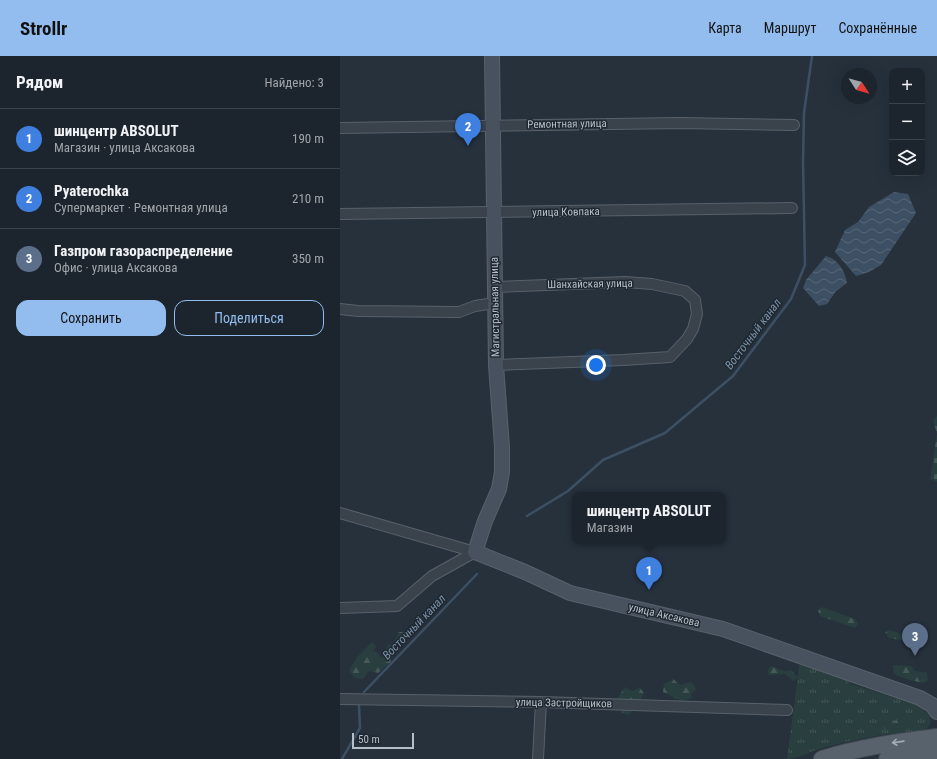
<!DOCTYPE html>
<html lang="ru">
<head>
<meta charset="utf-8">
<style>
	:root { --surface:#1c252d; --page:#252d35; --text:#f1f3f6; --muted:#a0a5aa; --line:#3a4249; --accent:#93bdef }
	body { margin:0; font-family:"Roboto Condensed",sans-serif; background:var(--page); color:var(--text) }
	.controls { position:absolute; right:12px; top:12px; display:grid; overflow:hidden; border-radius:8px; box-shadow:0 4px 16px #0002 }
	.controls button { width:36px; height:36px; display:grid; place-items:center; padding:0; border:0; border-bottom:1px solid var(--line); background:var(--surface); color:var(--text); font:20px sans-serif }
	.compass { position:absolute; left:501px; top:12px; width:36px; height:36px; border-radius:50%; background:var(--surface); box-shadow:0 4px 16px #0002; rotate:126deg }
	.scale { position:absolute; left:12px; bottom:10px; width:62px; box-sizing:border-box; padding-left:4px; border:2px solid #b6bec7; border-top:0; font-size:11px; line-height:14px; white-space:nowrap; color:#b6bec7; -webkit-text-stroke:3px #1f2831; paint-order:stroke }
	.you { position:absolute; left:256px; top:309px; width:14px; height:14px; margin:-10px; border:3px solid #fff; border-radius:50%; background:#1a73e8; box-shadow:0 0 0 6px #1a73e833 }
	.badge { display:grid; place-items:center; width:26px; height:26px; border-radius:50%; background:var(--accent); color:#fff; font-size:13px; font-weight:700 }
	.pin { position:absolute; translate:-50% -33px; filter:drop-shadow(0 1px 2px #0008) }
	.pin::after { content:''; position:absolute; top:21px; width:14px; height:12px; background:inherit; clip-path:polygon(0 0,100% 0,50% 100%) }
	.popup { position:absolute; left:232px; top:436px; width:154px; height:52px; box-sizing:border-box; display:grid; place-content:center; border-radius:8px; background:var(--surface); filter:drop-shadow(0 1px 3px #0005); font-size:13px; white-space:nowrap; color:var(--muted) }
	.popup b { font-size:15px; color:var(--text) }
	.popup::after { content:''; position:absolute; left:50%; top:100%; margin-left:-8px; border:8px solid transparent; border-top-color:var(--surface) }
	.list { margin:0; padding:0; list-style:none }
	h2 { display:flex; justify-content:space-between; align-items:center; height:52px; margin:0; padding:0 16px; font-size:17px }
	h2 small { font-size:13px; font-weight:400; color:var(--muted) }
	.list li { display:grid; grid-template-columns:26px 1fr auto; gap:12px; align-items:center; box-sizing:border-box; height:60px; padding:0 16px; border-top:1px solid var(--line) }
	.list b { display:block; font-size:15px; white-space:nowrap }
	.list p { margin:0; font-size:13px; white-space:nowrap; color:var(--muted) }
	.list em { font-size:13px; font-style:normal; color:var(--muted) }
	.actions { display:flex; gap:8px; padding:12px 16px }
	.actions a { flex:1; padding:9px 0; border:1px solid var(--accent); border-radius:12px; text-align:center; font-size:14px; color:var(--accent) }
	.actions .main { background:var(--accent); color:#111 }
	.icon { flex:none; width:22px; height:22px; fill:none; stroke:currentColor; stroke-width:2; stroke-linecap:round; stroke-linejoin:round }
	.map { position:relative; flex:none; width:597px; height:703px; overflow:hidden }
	header { display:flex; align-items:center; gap:24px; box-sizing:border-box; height:56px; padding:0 20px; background:var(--accent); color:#111 }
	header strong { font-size:19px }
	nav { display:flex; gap:22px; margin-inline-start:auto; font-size:14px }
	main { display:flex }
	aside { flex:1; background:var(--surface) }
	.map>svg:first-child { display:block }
	.grass { fill:url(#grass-tufts) }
	.forest { fill:url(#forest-firs) }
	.cemetery { fill:url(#cemetery-stones) }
	.water { fill:url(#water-waves) }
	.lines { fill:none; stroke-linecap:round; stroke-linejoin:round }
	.stream { stroke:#3d5063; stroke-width:2.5 }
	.street-casing { stroke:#58616a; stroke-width:12 }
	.secondary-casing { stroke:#58616a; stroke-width:16 }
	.primary-casing { stroke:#434c55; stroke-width:18 }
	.street { stroke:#3a434c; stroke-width:10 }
	.secondary { stroke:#48525e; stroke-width:14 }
	.primary { stroke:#58626c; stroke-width:16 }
	.oneway { stroke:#a3acb5 }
	.labels { text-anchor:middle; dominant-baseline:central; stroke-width:3; stroke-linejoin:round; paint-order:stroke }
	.street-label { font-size:11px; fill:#b6bec7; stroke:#1f2831 }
	.water-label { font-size:12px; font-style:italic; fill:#7991a8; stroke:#1f2831 }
</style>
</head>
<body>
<header>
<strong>Strollr</strong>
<nav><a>Карта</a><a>Маршрут</a><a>Сохранённые</a></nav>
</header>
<main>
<aside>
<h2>Рядом<small>Найдено: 3</small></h2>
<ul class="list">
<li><span class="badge" style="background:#3f7fe0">1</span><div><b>шинцентр ABSOLUT</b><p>Магазин · улица Аксакова</p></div><em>190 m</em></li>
<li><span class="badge" style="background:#3f7fe0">2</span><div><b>Pyaterochka</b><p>Супермаркет · Ремонтная улица</p></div><em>210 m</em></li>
<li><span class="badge" style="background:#5c6f8a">3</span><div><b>Газпром газораспределение</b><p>Офис · улица Аксакова</p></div><em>350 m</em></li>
</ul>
<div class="actions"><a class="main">Сохранить</a><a>Поделиться</a></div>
</aside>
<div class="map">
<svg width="597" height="703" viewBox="0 0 597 703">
	<defs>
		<pattern id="grass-tufts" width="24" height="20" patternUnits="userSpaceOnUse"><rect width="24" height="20" fill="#293e3e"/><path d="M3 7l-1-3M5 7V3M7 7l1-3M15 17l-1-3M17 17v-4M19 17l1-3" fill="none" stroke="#465858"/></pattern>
		<pattern id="forest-firs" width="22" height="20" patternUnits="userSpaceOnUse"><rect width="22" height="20" fill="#293e3e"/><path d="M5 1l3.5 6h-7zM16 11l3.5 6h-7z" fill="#465858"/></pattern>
		<pattern id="cemetery-stones" width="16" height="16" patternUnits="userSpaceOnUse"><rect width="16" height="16" fill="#293e3e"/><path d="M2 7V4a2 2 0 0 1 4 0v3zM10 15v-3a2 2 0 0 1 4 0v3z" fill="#465858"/></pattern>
		<pattern id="water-waves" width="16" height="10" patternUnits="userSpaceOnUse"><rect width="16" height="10" fill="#3d5063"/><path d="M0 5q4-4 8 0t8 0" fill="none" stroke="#576778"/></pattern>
	</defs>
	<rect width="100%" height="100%" fill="#26313c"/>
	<path class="grass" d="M 460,604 L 491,615 L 511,628 L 577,649 C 584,654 595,661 589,670 C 584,677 568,676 560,677 C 532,679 503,686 476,694 C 466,697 457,703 447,703 Z"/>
	<path class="forest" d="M 481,551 L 515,563 L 518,568 L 515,572 L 480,560 L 478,555 Z
		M 548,574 L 560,577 L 567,583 L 575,579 L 580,585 L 576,589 L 565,585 L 549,582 L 545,577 Z
		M 59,576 L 68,576 L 68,579 L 60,588 L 60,593 L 54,597 L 50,607 L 38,617 L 29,615 L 23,623 L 14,622 L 9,614 L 18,600 L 32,586 L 36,590 L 33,596 L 38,597 L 41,602 L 48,589 L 53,588 Z
		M 553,609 L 571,610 L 575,615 L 587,617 L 588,624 L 584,627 L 569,624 L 554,618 Z
		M 431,610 L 445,615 L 451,614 L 458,621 L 453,625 L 445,618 L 429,619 L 428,614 Z
		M 333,623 L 340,629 L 351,626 L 357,633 L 351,638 L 352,642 L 341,645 L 323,636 L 324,628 Z
		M 285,631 L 292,635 L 300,632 L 304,637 L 301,643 L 289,645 L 293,654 L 289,659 L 282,657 L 282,648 L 277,643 Z
		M 559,662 L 567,664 L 570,668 L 567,671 L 558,671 L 553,668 L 546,673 L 541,671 L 539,668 L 542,664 L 549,663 L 554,666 Z"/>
	<path class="cemetery" d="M 597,360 L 597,426 L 590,423 L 597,378 L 593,364 Z"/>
	<path class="water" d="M 554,136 L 568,138 L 576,157 L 541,209 L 529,216 L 516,220 L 495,196 L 505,174 L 518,166 L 529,151 Z
		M 486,200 C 498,203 505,215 507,227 L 496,235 L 487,248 L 479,250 L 463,232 L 466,224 Z"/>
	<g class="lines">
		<path class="stream" d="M 187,460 L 228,435 L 263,404 L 325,377 L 393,320 L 451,243 L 465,209 L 463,105 L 464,57 L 472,0
			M 24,636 L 137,518
			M 2,703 L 20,672 L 19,650"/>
		<defs>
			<path id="street" d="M 0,72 L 340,67 L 454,69
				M 0,158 L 452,152
				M 155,231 L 285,226 L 312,228 L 345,235 L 355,244 L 357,258 L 353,273 L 347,283 L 330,301 L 283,304 L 156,309
				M 0,253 L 18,255 L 119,256 L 135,250 L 155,247
				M 0,457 L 135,496
				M 0,552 L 57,550 L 92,520 L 135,496
				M 0,643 L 201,646 L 447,654
				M 198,703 L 201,646"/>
			<path id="secondary" d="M 152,0 L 156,309 L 162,391 L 162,416 L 159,433 L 145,465 L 135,496 L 185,516 L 230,537 L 383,573 L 580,642 L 592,649 L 597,656"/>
			<path id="primary" d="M 482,703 C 520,691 558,686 597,681
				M 547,703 L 597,697"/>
		</defs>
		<use href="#street" class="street-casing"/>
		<use href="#secondary" class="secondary-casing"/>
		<use href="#primary" class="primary-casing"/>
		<use href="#street" class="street"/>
		<use href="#secondary" class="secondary"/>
		<use href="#primary" class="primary"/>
	</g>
	<defs><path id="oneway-shaft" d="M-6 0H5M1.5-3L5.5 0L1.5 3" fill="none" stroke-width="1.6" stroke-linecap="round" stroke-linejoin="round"/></defs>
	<use class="oneway" href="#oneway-shaft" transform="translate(558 686) rotate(172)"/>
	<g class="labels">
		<g class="street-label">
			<text transform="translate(227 68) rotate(-1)">Ремонтная улица</text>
			<text transform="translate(226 156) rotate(-1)">улица Ковпака</text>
			<text transform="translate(250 228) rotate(-1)">Шанхайская улица</text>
			<text transform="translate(155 251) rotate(-91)">Магистральная улица</text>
			<text transform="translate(324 559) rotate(13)">улица Аксакова</text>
			<text transform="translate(224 647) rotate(1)">улица Застройщиков</text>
		</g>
		<g class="water-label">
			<text transform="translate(413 278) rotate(-53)">Восточный канал</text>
			<text transform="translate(74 571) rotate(-46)">Восточный канал</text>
		</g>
	</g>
</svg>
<div class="controls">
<button>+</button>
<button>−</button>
<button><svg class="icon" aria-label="layers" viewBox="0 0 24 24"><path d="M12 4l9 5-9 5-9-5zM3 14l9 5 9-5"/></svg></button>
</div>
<svg class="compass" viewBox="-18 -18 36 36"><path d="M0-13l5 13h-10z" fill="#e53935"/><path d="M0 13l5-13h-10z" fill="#a0a5aa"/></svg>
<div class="scale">50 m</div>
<div class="you"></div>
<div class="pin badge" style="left:309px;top:534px;background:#3f7fe0">1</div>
<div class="popup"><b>шинцентр ABSOLUT</b>Магазин</div>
<div class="pin badge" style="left:128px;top:90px;background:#3f7fe0">2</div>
<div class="pin badge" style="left:575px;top:600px;background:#5c6f8a">3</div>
</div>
</main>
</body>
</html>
